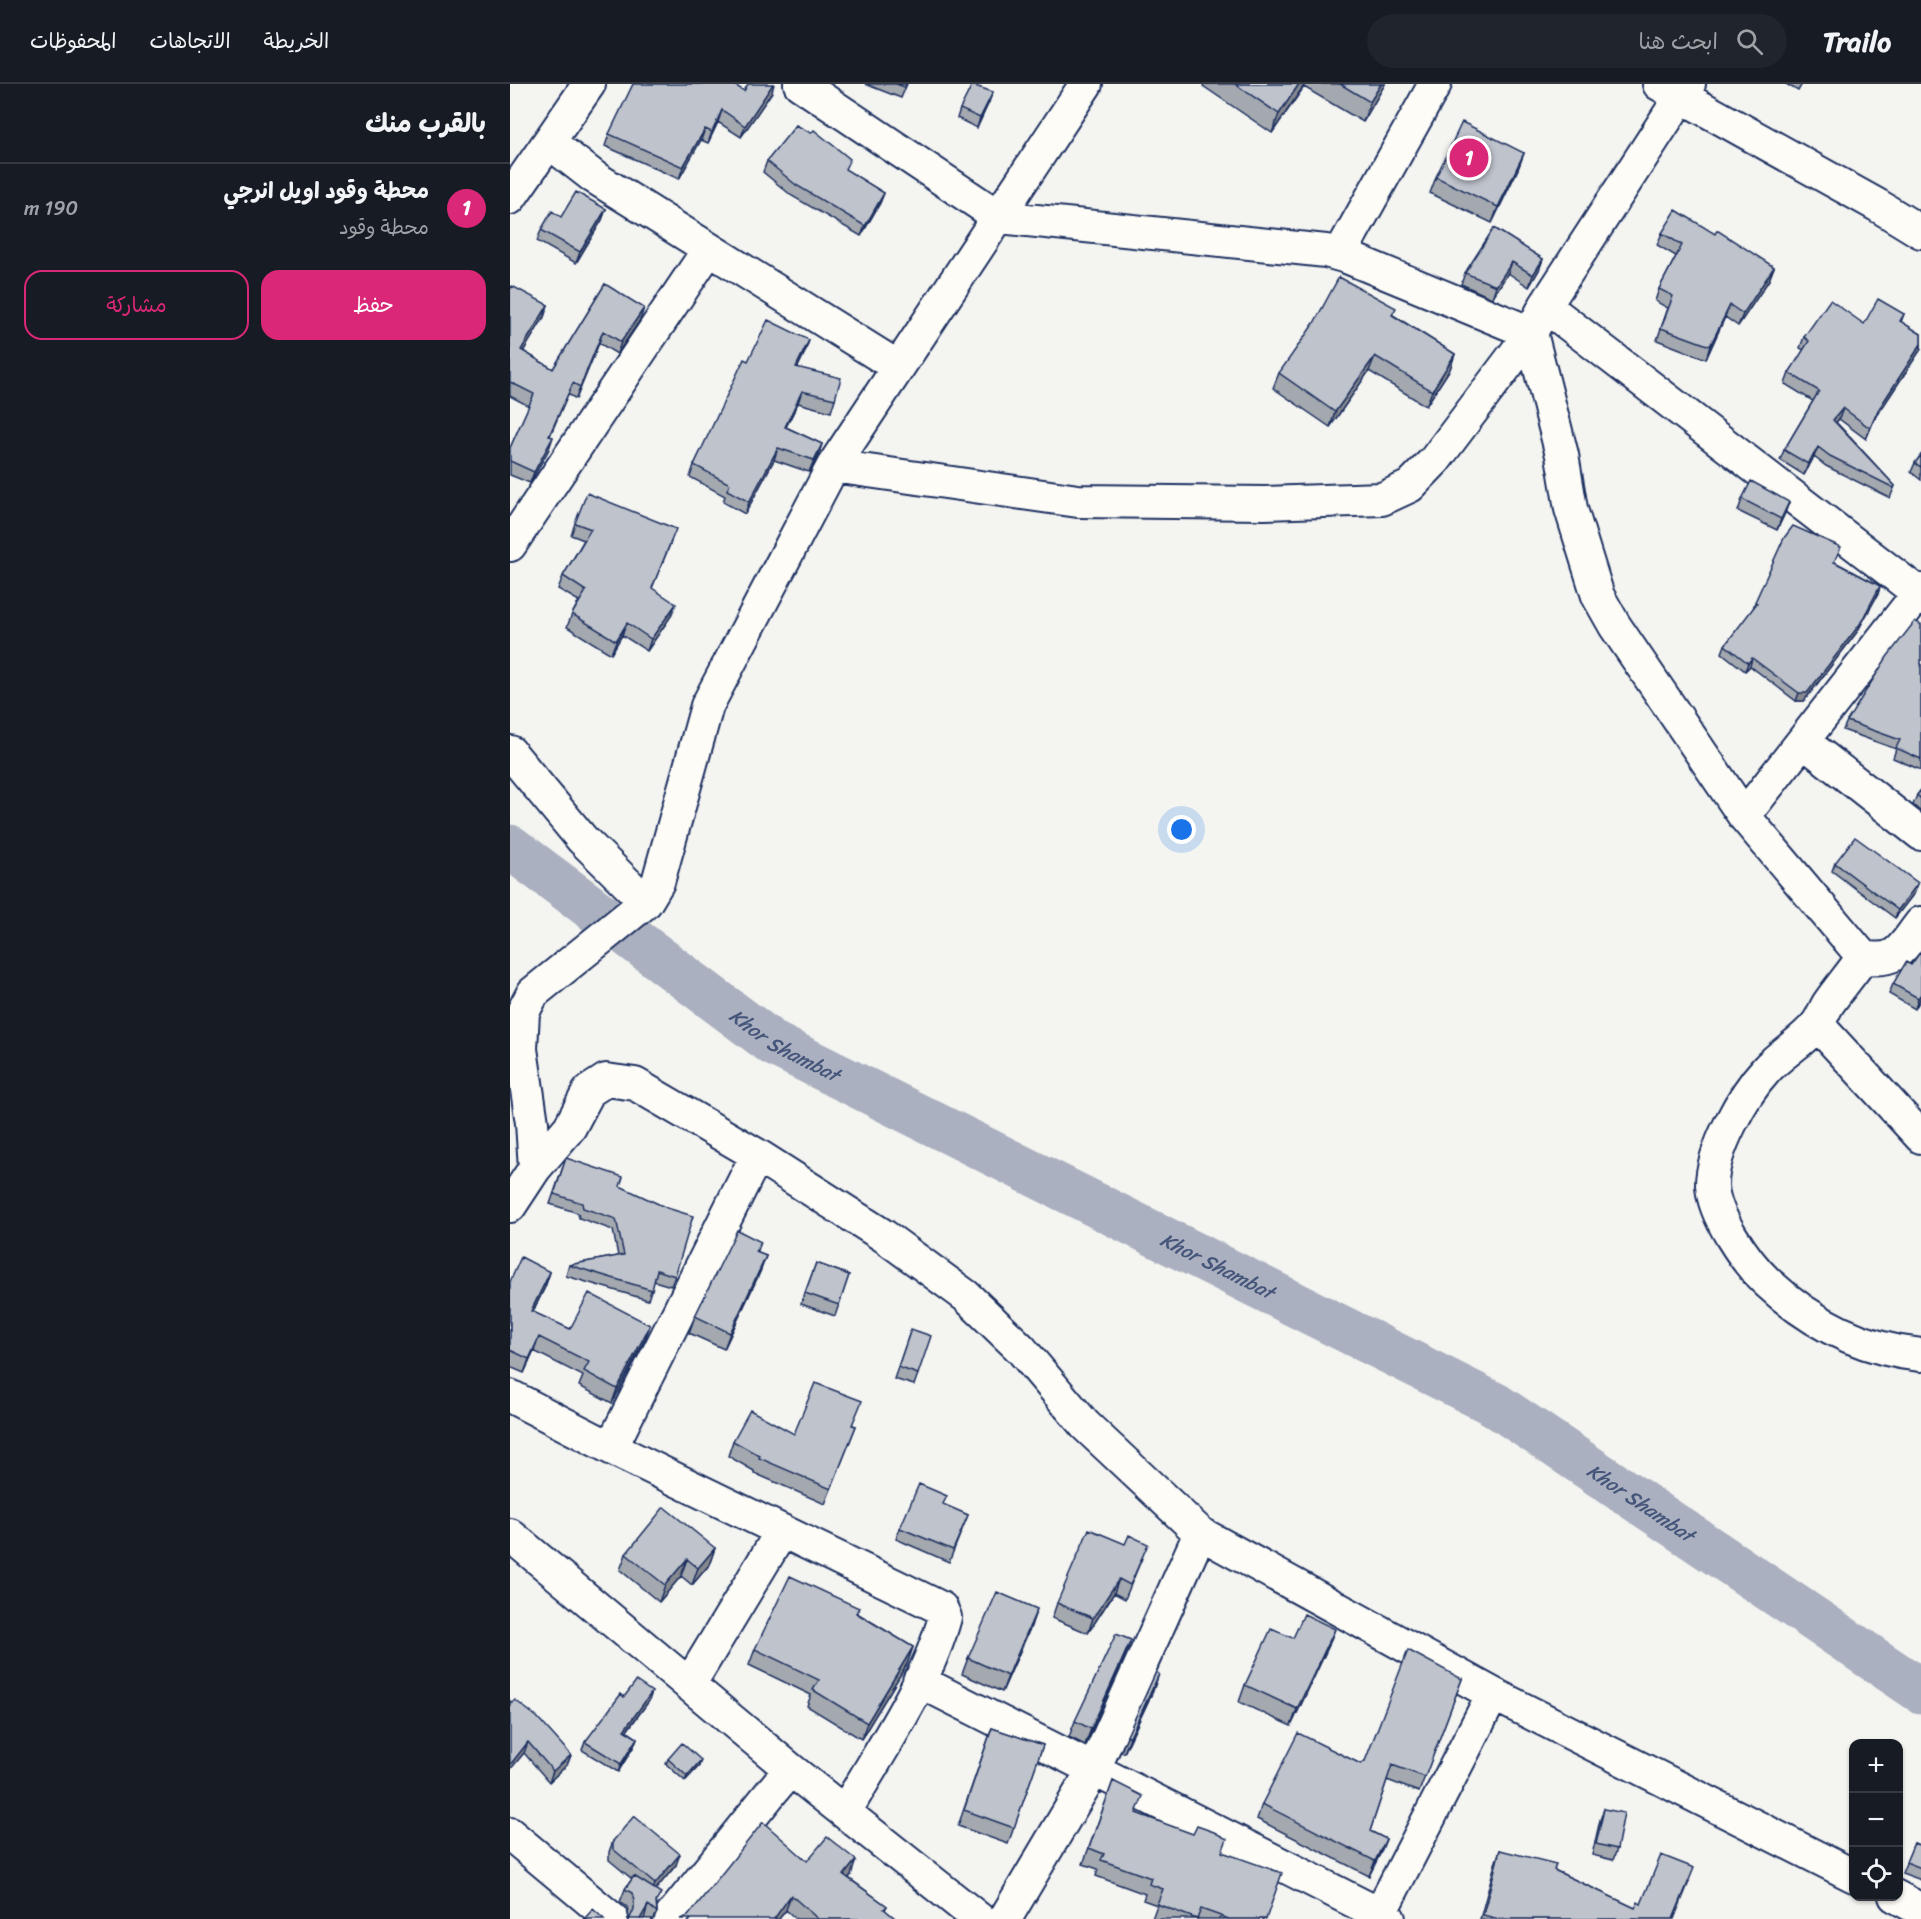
<!DOCTYPE html>
<html lang="ar">
<head>
<meta charset="utf-8">
<style>
	:root { --surface:#171b24; --page:#20242c; --text:#f1f3f6; --muted:#9ea1a6; --line:#363941; --accent:#db2777 }
	body { margin:0; font-family:Sriracha,"Playpen Sans Arabic",sans-serif; background:var(--page); color:var(--text); direction:rtl }
	.controls { position:absolute; right:18px; bottom:18px; display:grid; overflow:hidden; border-radius:12px; box-shadow:0 2px 4px #0004 }
	.controls button { width:54px; height:54px; display:grid; place-items:center; padding:0; border:0; border-bottom:2px solid var(--line); background:var(--surface); color:var(--text); font:30px sans-serif }
	.you { position:absolute; left:672px; top:746px; width:21px; height:21px; margin:-15px; border:4px solid #fff; border-radius:50%; background:#1a73e8; box-shadow:0 0 0 9px #1a73e833 }
	.badge { display:grid; place-items:center; width:39px; height:39px; border-radius:50%; background:var(--accent); color:#fff; font-size:20px; font-weight:700 }
	.pin { position:absolute; translate:-50% -50%; border:3px solid #fff; box-shadow:0 2px 6px #0006 }
	.list { margin:0; padding:0; list-style:none }
	h2 { display:flex; justify-content:space-between; align-items:center; height:78px; margin:0; padding:0 24px; font-size:26px }
	h2 small { font-size:20px; font-weight:400; color:var(--muted) }
	.list li { display:grid; grid-template-columns:39px 1fr auto; gap:18px; align-items:center; box-sizing:border-box; height:90px; padding:0 24px; border-top:2px solid var(--line) }
	.list b { display:block; font-size:22px; white-space:nowrap }
	.list p { margin:0; font-size:20px; white-space:nowrap; color:var(--muted) }
	.list em { font-size:20px; font-style:normal; color:var(--muted) }
	.actions { display:flex; gap:12px; padding:18px 24px }
	.actions a { flex:1; padding:14px 0; border:2px solid var(--accent); border-radius:18px; text-align:center; font-size:21px; color:var(--accent) }
	.actions .main { background:var(--accent); color:#fff }
	.icon { flex:none; width:33px; height:33px; fill:none; stroke:currentColor; stroke-width:2; stroke-linecap:round; stroke-linejoin:round }
	.map { position:relative; flex:none; width:1411px; height:1835px; overflow:hidden; direction:ltr }
	header { display:flex; align-items:center; gap:36px; box-sizing:border-box; height:84px; padding:0 30px; background:var(--surface); border-bottom:2px solid var(--line) }
	header strong { font-size:28px }
	nav { display:flex; gap:33px; margin-inline-start:auto; font-size:21px }
	.search { width:420px; height:54px; background:var(--page); display:flex; align-items:center; gap:15px; box-sizing:border-box; padding:0 21px; border-radius:33px; color:var(--muted); font-size:22px }
	main { display:flex }
	aside { flex:1; background:var(--surface) }
	.map>svg:first-child { display:block }
	.lines { fill:none; stroke-linecap:round; stroke-linejoin:round }
	.river { stroke:#aab0bf; stroke-width:45 }
	.minor-casing { stroke:#1b2f5e; stroke-width:36 }
	.minor { stroke:#fdfcf7; stroke-width:32 }
	.wall { fill:#a4a8af; stroke:#1b2f5e; stroke-width:1.5 }
	.shaded-wall { fill:#86888f; stroke:#1b2f5e; stroke-width:1.5 }
	.building { fill:#bfc3cc; stroke:#1b2f5e; stroke-width:1.5 }
	.labels { text-anchor:middle; dominant-baseline:central; stroke-width:4.5; stroke-linejoin:round; paint-order:stroke }
	.water-label { font-size:20px; font-style:italic; fill:#46567b; stroke:#fdfcf7 }
</style>
</head>
<body>
<header>
<strong>Trailo</strong>
<div class="search"><svg class="icon" aria-label="search" viewBox="0 0 24 24"><circle cx="10" cy="10" r="6"/><path d="M15 15l6 6"/></svg>ابحث هنا</div>
<nav><a>الخريطة</a><a>الاتجاهات</a><a>المحفوظات</a></nav>
</header>
<main>
<div class="map">
<svg width="1411" height="1835" viewBox="0 0 1411 1835">
	<rect width="100%" height="100%" fill="#f4f4f1"/>
	<filter id="ink" filterUnits="userSpaceOnUse"><feTurbulence type="fractalNoise" baseFrequency=".0167" numOctaves="2"/><feDisplacementMap in="SourceGraphic" scale="12" xChannelSelector="R" yChannelSelector="G"/><feConvolveMatrix kernelMatrix="1 2 1 2 8 2 1 2 1" color-interpolation-filters="sRGB"/></filter>
	<g filter="url(#ink)">
		<g class="lines">
			<path class="river" id="s1" d="M 0,763 L 264,960 L 984,1320 L 1411,1607"/>
			<defs>
				<path id="minor" d="M 290,0 L 489,133 L 816,167 L 837,173 L 1021,249
					M 1149,0 L 1367,121 L 1411,148
					M 39,58 L 84,93 L 388,283
					M 0,114 L 79,0
					M 830,170 L 925,0
					M 1035,222 L 1411,511
					M 1021,249 L 1052,371 L 1061,425 L 1088,512 L 1105,542 L 1234,732 L 1353,873 C 1388,880 1392,863 1411,839
					M 323,382 L 568,417 L 755,419 L 872,415 L 900,402 L 925,376 L 1021,249 L 1035,222 L 1179,0
					M 0,461 L 199,165
					M 1294,658 L 1411,750
					M 0,668 L 72,755 L 136,818
					M 1234,732 L 1411,506
					M 1353,873 C 1342,889 1329,904 1318,920 C 1314,927 1311,935 1307,940 C 1293,958 1271,969 1256,986 C 1233,1011 1202,1066 1202,1101 C 1203,1131 1236,1178 1257,1198 C 1300,1238 1352,1265 1411,1271
					M 1307,940 L 1411,1053
					M 25,1084 L 22,1039 L 11,965 L 13,928 L 23,909 L 136,818 L 148,798 L 197,622 L 323,382 L 576,0
					M 0,1122 L 25,1084 L 60,1043 L 79,1007 L 96,996 L 125,1000 L 247,1071 L 374,1152 L 456,1212 L 511,1265 L 575,1341 L 690,1449 L 983,1610 L 1344,1792
					M 0,1312 L 101,1364 L 431,1524 L 435,1533 C 417,1600 369,1668 335,1728
					M 101,1364 L 247,1071
					M 0,1451 L 280,1685 L 469,1835
					M 409,1597 L 879,1835
					M 179,1601 L 272,1447
					M 0,1750 L 102,1835
					M 1385,1812 L 1411,1826
					M 159,1835 L 280,1685
					M 495,1835 L 584,1685 L 690,1449
					M 867,1835 L 983,1610"/>
			</defs>
			<use href="#minor" class="minor-casing"/>
			<use href="#minor" class="minor"/>
		</g>
		<path class="wall" d="M 355,0 L 397,0 L 391,14 Z
			M 694,0 L 875,0 L 853,38 L 794,3 L 762,49 L 693,2 Z
			M 1276,0 L 1292,0 L 1288,7 Z
			M 234,7 L 262,8 L 231,53 L 208,38 L 198,59 L 191,56 L 169,95 L 95,62 L 99,50 Z
			M 479,18 L 467,44 L 447,34 L 450,25 Z
			M 1014,69 L 1008,85 L 982,139 L 920,109 L 926,93 Z
			M 257,77 L 336,86 L 374,109 L 370,119 L 351,152 L 282,112 L 253,88 Z
			M 96,125 L 92,136 L 66,179 L 27,157 L 31,146 L 51,133 Z
			M 984,144 L 1033,175 L 1029,186 L 1019,203 L 998,189 L 982,214 L 951,200 L 955,189 Z
			M 1152,149 L 1205,150 L 1264,183 L 1259,196 L 1228,242 L 1215,233 L 1196,275 L 1147,256 L 1158,224 L 1145,217 L 1149,205 L 1166,172 L 1147,161 Z
			M 95,200 L 130,236 L 107,270 L 89,259 L 66,315 L 58,310 L 40,352 L 39,365 L 20,399 L 0,391 L 0,364 L 19,322 L 0,312 L 0,206 L 38,221 L 34,233 L 13,267 L 43,285 Z
			M 1394,230 L 1391,238 L 1411,250 L 1411,265 L 1364,336 L 1356,355 L 1329,335 L 1326,338 L 1385,402 L 1380,414 L 1316,382 L 1304,373 L 1294,391 L 1270,376 L 1274,366 L 1303,317 L 1275,300 L 1279,289 L 1294,266 L 1290,264 L 1294,253 L 1354,240 Z
			M 883,231 L 945,270 L 940,285 L 916,322 L 859,287 L 820,343 L 763,304 L 769,289 Z
			M 299,256 L 295,268 L 288,283 L 325,315 L 321,328 L 288,319 L 276,343 L 312,360 L 308,372 L 299,388 L 264,376 L 235,430 L 213,418 L 215,412 L 180,393 L 184,381 L 238,277 Z
			M 1411,371 L 1411,396 L 1401,388 L 1405,379 Z
			M 1232,415 L 1279,418 L 1275,429 L 1267,446 L 1228,427 Z
			M 65,439 L 161,458 L 142,504 L 161,532 L 137,567 L 112,551 L 101,570 L 57,543 L 62,530 L 69,517 L 48,505 L 53,492 L 74,456 L 61,451 Z
			M 1325,478 L 1370,502 L 1368,510 L 1347,548 L 1294,617 L 1286,617 L 1240,582 L 1235,587 L 1212,569 L 1215,561 L 1243,525 L 1245,518 Z
			M 1411,541 L 1411,686 L 1383,674 L 1386,665 L 1333,646 L 1337,637 Z
			M 1411,706 L 1411,728 L 1403,721 L 1407,711 Z
			M 1325,779 L 1405,808 L 1385,834 L 1322,787 Z
			M 1411,867 L 1411,914 L 1405,925 L 1379,910 L 1383,900 L 1401,881 Z
			M 56,1074 L 110,1102 L 165,1192 L 161,1202 L 144,1197 L 138,1216 L 56,1192 L 59,1181 L 108,1172 L 103,1146 L 69,1134 L 68,1129 L 40,1120 Z
			M 251,1158 L 247,1169 L 256,1172 L 250,1188 L 214,1265 L 179,1249 L 185,1232 Z
			M 306,1179 L 339,1191 L 325,1232 L 291,1220 Z
			M 40,1188 L 35,1203 L 23,1228 L 60,1245 L 140,1241 L 135,1255 L 102,1319 L 69,1302 L 73,1292 L 24,1267 L 14,1289 L 0,1283 L 0,1198 Z
			M 401,1245 L 408,1290 L 404,1301 L 384,1295 Z
			M 343,1341 L 346,1342 L 315,1420 L 244,1389 L 244,1387 L 218,1372 L 223,1357 L 284,1350 Z
			M 434,1421 L 458,1431 L 439,1478 L 386,1455 L 390,1444 Z
			M 205,1464 L 199,1481 L 182,1501 L 171,1492 L 149,1518 L 110,1486 L 116,1470 Z
			M 632,1474 L 615,1515 L 604,1509 L 578,1549 L 542,1534 L 547,1519 Z
			M 349,1524 L 347,1529 L 403,1563 L 397,1580 L 351,1655 L 297,1622 L 301,1611 L 239,1581 L 245,1565 Z
			M 521,1542 L 492,1608 L 452,1590 L 458,1574 Z
			M 783,1554 L 819,1561 L 781,1642 L 729,1618 L 735,1601 Z
			M 615,1572 L 575,1661 L 559,1653 L 565,1637 Z
			M 952,1595 L 909,1708 L 877,1696 L 860,1747 L 876,1755 L 870,1770 L 859,1792 L 747,1735 L 752,1720 L 851,1680 Z
			M 643,1607 L 614,1669 L 611,1668 L 617,1652 Z
			M 114,1613 L 139,1617 L 117,1647 L 127,1654 L 124,1662 L 108,1688 L 72,1666 L 75,1658 Z
			M 0,1617 L 61,1671 L 57,1681 L 39,1698 L 14,1669 Z
			M 482,1644 L 533,1661 L 498,1760 L 448,1742 Z
			M 158,1675 L 191,1676 L 189,1682 L 175,1697 L 156,1680 Z
			M 603,1697 L 626,1729 L 713,1768 L 756,1835 L 642,1835 L 647,1821 L 633,1816 L 635,1810 L 586,1792 L 588,1785 L 573,1780 Z
			M 1094,1725 L 1107,1765 L 1103,1776 L 1082,1771 L 1090,1736 Z
			M 103,1757 L 166,1781 L 146,1805 L 147,1828 L 144,1835 L 119,1834 L 117,1823 L 110,1818 L 115,1805 L 122,1795 L 99,1776 L 99,1768 Z
			M 1404,1759 L 1411,1762 L 1411,1796 L 1392,1789 Z
			M 990,1766 L 1044,1786 L 1125,1824 L 1131,1820 L 1179,1798 L 1164,1835 L 970,1835 L 985,1780 Z
			M 297,1777 L 341,1791 L 339,1794 L 377,1822 L 375,1826 L 386,1835 L 286,1835 L 276,1826 L 269,1835 Z"/>
		<path class="shaded-wall" d="M 263,0 L 264,0 L 262,8 L 231,53 L 235,42 Z
			M 789,0 L 795,0 L 762,49 L 769,30 Z
			M 871,0 L 875,0 L 853,38 L 860,18 Z
			M 483,8 L 479,18 L 467,44 L 470,34 Z
			M 212,26 L 208,38 L 198,59 L 202,48 Z
			M 195,45 L 191,56 L 169,95 L 173,83 Z
			M 1014,69 L 1008,85 L 982,139 L 988,123 Z
			M 374,109 L 370,119 L 351,152 L 355,142 Z
			M 96,125 L 92,136 L 66,179 L 70,168 Z
			M 1033,175 L 1029,186 L 1019,203 L 1023,191 Z
			M 1002,178 L 998,189 L 982,214 L 986,202 Z
			M 1264,183 L 1259,196 L 1228,242 L 1233,230 Z
			M 38,221 L 34,233 L 7,278 L 11,266 Z
			M 1220,221 L 1215,233 L 1196,275 L 1200,262 Z
			M 134,224 L 130,236 L 107,270 L 111,258 Z
			M 93,247 L 89,259 L 66,315 L 70,303 Z
			M 299,256 L 295,268 L 282,295 L 286,283 Z
			M 1411,260 L 1411,265 L 1364,336 L 1356,355 L 1368,326 Z
			M 945,270 L 940,285 L 916,322 L 922,307 Z
			M 865,272 L 859,287 L 820,343 L 825,328 Z
			M 292,307 L 288,319 L 270,355 L 275,343 Z
			M 1333,324 L 1329,335 L 1319,346 L 1323,336 Z
			M 43,353 L 39,365 L 20,399 L 24,388 Z
			M 312,360 L 308,372 L 299,388 L 304,376 Z
			M 1308,363 L 1304,373 L 1294,391 L 1298,380 Z
			M 268,364 L 264,376 L 235,430 L 239,418 Z
			M 1279,418 L 1275,429 L 1267,446 L 1271,435 Z
			M 1370,502 L 1368,510 L 1347,548 L 1294,617 L 1286,617 L 1289,609 Z
			M 166,520 L 161,532 L 137,567 L 141,555 Z
			M 117,539 L 112,551 L 101,570 L 106,557 Z
			M 1242,574 L 1240,582 L 1235,587 L 1238,579 Z
			M 1408,799 L 1405,808 L 1385,834 L 1388,826 Z
			M 1411,910 L 1411,913 L 1405,925 L 1408,914 Z
			M 256,1172 L 250,1188 L 214,1265 L 220,1249 Z
			M 40,1188 L 35,1203 L 16,1241 L 21,1227 Z
			M 140,1241 L 135,1255 L 102,1319 L 107,1305 Z
			M 29,1253 L 24,1267 L 14,1289 L 19,1275 Z
			M 205,1464 L 199,1481 L 182,1501 L 188,1484 Z
			M 177,1475 L 171,1492 L 149,1518 L 155,1501 Z
			M 609,1495 L 604,1509 L 578,1549 L 583,1534 Z
			M 527,1525 L 521,1542 L 492,1608 L 498,1592 Z
			M 825,1545 L 819,1561 L 781,1642 L 787,1625 Z
			M 621,1556 L 615,1572 L 575,1661 L 581,1645 Z
			M 403,1563 L 397,1580 L 351,1655 L 357,1639 Z
			M 649,1590 L 643,1607 L 614,1669 L 620,1653 Z
			M 142,1608 L 139,1617 L 111,1654 L 114,1646 Z
			M 127,1654 L 124,1662 L 108,1688 L 111,1680 Z
			M 18,1658 L 14,1669 L 0,1686 L 0,1681 Z
			M 61,1671 L 57,1681 L 39,1698 L 43,1687 Z
			M 191,1676 L 189,1682 L 175,1697 L 177,1692 Z
			M 876,1755 L 870,1770 L 859,1792 L 865,1777 Z
			M 170,1770 L 166,1781 L 141,1811 L 145,1800 Z
			M 346,1776 L 341,1791 L 329,1805 L 334,1791 Z
			M 281,1811 L 276,1826 L 269,1835 L 264,1835 Z
			M 138,1821 L 134,1835 L 130,1835 Z"/>
		<path class="building" d="M 123,0 L 223,0 L 234,7 L 238,0 L 263,0 L 235,42 L 212,26 L 202,48 L 195,45 L 173,83 L 99,50 Z
			M 386,0 L 396,0 L 395,3 Z
			M 725,0 L 789,0 L 769,30 Z
			M 830,0 L 871,0 L 860,18 Z
			M 462,1 L 483,8 L 470,34 L 450,25 Z
			M 952,38 L 1014,69 L 988,123 L 926,93 Z
			M 286,41 L 301,49 L 304,46 L 340,75 L 335,85 L 374,109 L 355,142 L 286,101 L 257,77 Z
			M 66,108 L 96,125 L 70,168 L 31,146 L 42,127 L 51,133 Z
			M 1166,126 L 1205,150 L 1207,146 L 1264,183 L 1233,230 L 1220,221 L 1200,262 L 1151,244 L 1163,212 L 1149,205 L 1172,161 L 1152,149 Z
			M 984,144 L 1033,175 L 1023,191 L 1002,178 L 986,202 L 955,189 Z
			M 829,193 L 886,224 L 882,231 L 945,270 L 922,307 L 865,272 L 825,328 L 769,289 L 804,239 Z
			M 95,200 L 134,224 L 111,258 L 93,247 L 70,303 L 63,299 L 39,352 L 43,353 L 24,388 L 0,377 L 0,364 L 24,310 L 0,298 L 0,206 L 2,202 L 38,221 L 11,266 L 43,285 Z
			M 1368,215 L 1394,230 L 1390,237 L 1411,250 L 1411,260 L 1368,326 L 1360,344 L 1333,324 L 1323,336 L 1385,402 L 1384,404 L 1320,372 L 1308,363 L 1298,380 L 1274,366 L 1309,307 L 1279,289 L 1299,257 L 1294,253 L 1320,216 L 1354,240 Z
			M 258,236 L 299,256 L 286,283 L 331,294 L 325,315 L 292,307 L 275,343 L 312,360 L 304,376 L 268,364 L 239,418 L 217,406 L 220,400 L 184,381 L 234,275 L 238,277 Z
			M 1411,371 L 1411,383 L 1405,379 Z
			M 1241,397 L 1279,418 L 1271,435 L 1232,415 Z
			M 77,409 L 166,445 L 142,504 L 166,520 L 141,555 L 117,539 L 106,557 L 62,530 L 76,507 L 53,492 L 81,445 L 65,439 Z
			M 1283,442 L 1331,463 L 1324,478 L 1370,502 L 1350,540 L 1297,609 L 1289,609 L 1242,574 L 1238,579 L 1215,561 L 1247,519 L 1245,518 L 1274,454 Z
			M 1405,537 L 1411,541 L 1411,675 L 1386,664 L 1390,656 L 1337,637 L 1377,573 Z
			M 1411,706 L 1411,715 L 1407,711 Z
			M 1345,753 L 1408,799 L 1388,826 L 1325,779 Z
			M 1411,867 L 1411,910 L 1408,914 L 1383,900 L 1396,878 L 1401,881 Z
			M 56,1074 L 113,1093 L 110,1102 L 157,1124 L 183,1132 L 165,1192 L 147,1186 L 142,1206 L 59,1181 L 114,1171 L 106,1135 L 73,1124 L 72,1119 L 44,1110 Z
			M 227,1146 L 251,1158 L 246,1168 L 256,1172 L 220,1249 L 185,1232 Z
			M 11,1173 L 40,1188 L 21,1227 L 60,1245 L 79,1209 L 140,1241 L 107,1305 L 74,1287 L 79,1278 L 29,1253 L 19,1275 L 0,1266 L 0,1198 Z
			M 306,1179 L 339,1191 L 329,1221 L 295,1209 Z
			M 401,1245 L 421,1252 L 408,1290 L 388,1283 Z
			M 305,1299 L 352,1317 L 342,1341 L 346,1342 L 321,1405 L 249,1374 L 250,1372 L 223,1357 L 240,1326 L 284,1350 Z
			M 409,1400 L 437,1412 L 433,1420 L 458,1431 L 443,1466 L 390,1444 Z
			M 154,1423 L 205,1464 L 188,1484 L 177,1475 L 155,1501 L 116,1470 Z
			M 579,1445 L 615,1460 L 619,1451 L 638,1460 L 620,1501 L 609,1495 L 583,1534 L 547,1519 Z
			M 280,1492 L 349,1524 L 346,1529 L 403,1563 L 357,1639 L 303,1606 L 309,1596 L 245,1565 Z
			M 487,1508 L 527,1525 L 498,1592 L 458,1574 Z
			M 794,1530 L 825,1545 L 787,1625 L 735,1601 L 761,1545 L 783,1554 Z
			M 606,1550 L 621,1556 L 581,1645 L 565,1637 Z
			M 898,1566 L 952,1595 L 915,1693 L 882,1681 L 860,1747 L 876,1755 L 865,1777 L 752,1720 L 788,1649 L 851,1680 L 855,1677 Z
			M 646,1588 L 649,1590 L 620,1653 L 617,1652 Z
			M 126,1597 L 142,1608 L 114,1646 L 127,1654 L 111,1680 L 75,1658 L 111,1610 L 114,1613 Z
			M 5,1616 L 27,1633 L 61,1671 L 43,1687 L 18,1658 L 0,1681 L 0,1617 L 2,1619 Z
			M 482,1644 L 533,1661 L 504,1744 L 454,1726 Z
			M 172,1659 L 191,1676 L 177,1692 L 158,1675 Z
			M 603,1697 L 633,1712 L 626,1729 L 683,1750 L 687,1742 L 704,1748 L 717,1755 L 712,1768 L 772,1789 L 756,1835 L 719,1835 L 691,1825 L 687,1835 L 647,1820 L 653,1805 L 639,1800 L 641,1794 L 591,1776 L 594,1770 L 579,1764 Z
			M 1094,1725 L 1114,1729 L 1107,1765 L 1086,1760 Z
			M 124,1732 L 170,1770 L 145,1800 L 103,1765 L 103,1757 Z
			M 253,1738 L 297,1777 L 317,1753 L 346,1776 L 334,1791 L 377,1822 L 374,1825 L 386,1835 L 308,1835 L 281,1811 L 264,1835 L 170,1835 L 178,1832 Z
			M 1404,1759 L 1411,1762 L 1411,1784 L 1396,1778 Z
			M 990,1766 L 1046,1780 L 1044,1786 L 1125,1824 L 1128,1818 L 1131,1820 L 1151,1771 L 1184,1784 L 1163,1835 L 989,1835 L 973,1831 Z
			M 124,1792 L 151,1809 L 146,1818 L 147,1828 L 138,1821 L 130,1835 L 117,1835 L 120,1834 L 124,1825 L 124,1816 L 122,1809 L 115,1805 Z
			M 83,1825 L 94,1835 L 74,1835 Z"/>
	</g>
	<g class="labels">
		<g class="water-label">
			<text stroke="none"><textPath href="#s1" startOffset="339">Khor Shambat</textPath></text>
			<text stroke="none"><textPath href="#s1" startOffset="825">Khor Shambat</textPath></text>
			<text stroke="none"><textPath href="#s1" startOffset="1311">Khor Shambat</textPath></text>
		</g>
	</g>
</svg>
<div class="controls">
<button>+</button>
<button>−</button>
<button><svg class="icon" aria-label="locate" viewBox="0 0 24 24"><circle cx="12" cy="12" r="6"/><path d="M12 2v4M12 18v4M2 12h4M18 12h4"/></svg></button>
</div>
<div class="you"></div>
<div class="pin badge" style="left:959px;top:74px">1</div>
</div>
<aside>
<h2>بالقرب منك<small></small></h2>
<ul class="list">
<li><span class="badge">1</span><div><b>محطة وقود اويل انرجي</b><p>محطة وقود</p></div><em>190 m</em></li>
</ul>
<div class="actions"><a class="main">حفظ</a><a>مشاركة</a></div>
</aside>
</main>
</body>
</html>
